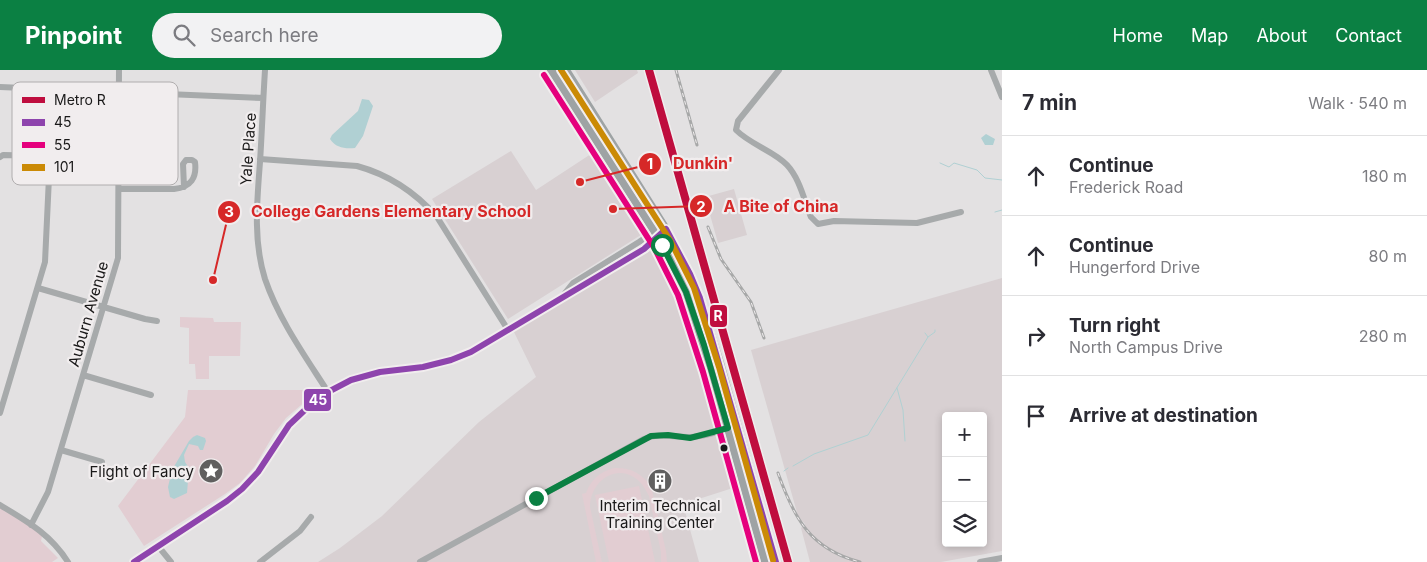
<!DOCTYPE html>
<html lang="en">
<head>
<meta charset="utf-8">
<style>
	:root { --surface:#fff; --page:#f2f2f3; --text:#2b2b33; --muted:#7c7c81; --line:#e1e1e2; --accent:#0b8043 }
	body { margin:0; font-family:Inter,sans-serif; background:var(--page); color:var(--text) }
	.controls { position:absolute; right:15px; bottom:15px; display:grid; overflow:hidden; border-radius:5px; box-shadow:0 2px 8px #0003 }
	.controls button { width:45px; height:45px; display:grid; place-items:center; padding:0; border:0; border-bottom:1px solid var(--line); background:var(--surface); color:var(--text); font:25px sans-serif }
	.stop { position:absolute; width:15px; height:15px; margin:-11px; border:4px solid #0b8043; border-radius:50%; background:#fff }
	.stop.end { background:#0b8043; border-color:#fff; box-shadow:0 1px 5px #0008 }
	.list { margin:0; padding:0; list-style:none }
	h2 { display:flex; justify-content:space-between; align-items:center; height:65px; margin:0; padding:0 20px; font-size:21px }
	h2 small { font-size:16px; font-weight:400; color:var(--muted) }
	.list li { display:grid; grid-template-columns:32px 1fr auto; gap:15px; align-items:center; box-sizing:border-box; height:80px; padding:0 20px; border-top:1px solid var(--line) }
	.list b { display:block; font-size:19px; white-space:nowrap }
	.list p { margin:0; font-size:16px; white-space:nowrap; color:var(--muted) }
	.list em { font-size:16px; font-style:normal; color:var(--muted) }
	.icon { flex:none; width:28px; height:28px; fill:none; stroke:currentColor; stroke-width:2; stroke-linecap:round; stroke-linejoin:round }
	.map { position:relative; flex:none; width:1002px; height:492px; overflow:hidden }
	header { display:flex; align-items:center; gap:30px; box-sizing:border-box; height:70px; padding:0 25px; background:var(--accent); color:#fff }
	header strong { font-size:24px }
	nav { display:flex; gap:28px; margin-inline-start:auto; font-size:18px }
	.search { width:350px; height:45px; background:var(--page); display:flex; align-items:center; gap:12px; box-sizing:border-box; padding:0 18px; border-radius:28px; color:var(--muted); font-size:19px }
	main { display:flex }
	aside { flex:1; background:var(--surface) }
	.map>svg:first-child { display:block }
	.built { fill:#d8d0d2; fill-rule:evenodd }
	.green { fill:#e2cdd2 }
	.water { fill:#b0d0d3 }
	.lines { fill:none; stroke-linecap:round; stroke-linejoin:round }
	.stream { stroke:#b0d0d3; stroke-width:1 }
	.minor { stroke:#a7aaab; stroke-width:6 }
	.major { stroke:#9ea3a4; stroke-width:8 }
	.rail-casing { stroke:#a7a8a8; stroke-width:3 }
	.rail { stroke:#f1edee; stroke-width:1; stroke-dasharray:4; stroke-linecap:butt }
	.bus-1-casing { stroke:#f1edee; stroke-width:10 }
	.bus-2-casing { stroke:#f1edee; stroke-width:10 }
	.bus-3-casing { stroke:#f1edee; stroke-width:10 }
	.bus-1 { stroke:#8e44ad; stroke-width:6 }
	.bus-2 { stroke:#e5007d; stroke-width:6 }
	.bus-3 { stroke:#cb8a05; stroke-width:6 }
	.metro-1-casing { stroke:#f1edee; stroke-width:11 }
	.metro-1 { stroke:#bf0d3e; stroke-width:8 }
	.route { stroke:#0b8043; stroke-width:6 }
	.bus-dot { fill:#1a1919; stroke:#f1edee; stroke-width:2 }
	.labels { text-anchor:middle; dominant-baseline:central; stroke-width:4.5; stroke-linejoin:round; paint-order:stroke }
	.street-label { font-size:15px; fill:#1a1919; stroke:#f1edee }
	.poi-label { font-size:15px; fill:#1a1919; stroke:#f1edee; text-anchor:end }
	.key { fill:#f1edee; stroke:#b0adae; stroke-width:1 }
	.key-label { font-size:14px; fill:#1a1919 }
	.leader { fill:none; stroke:#d62828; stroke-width:2 }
	.callout-dot { fill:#d62828; stroke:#f1edee; stroke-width:2 }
	.mark-label { font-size:15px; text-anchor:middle; font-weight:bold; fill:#fff }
	.callout-label { font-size:16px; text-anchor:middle; font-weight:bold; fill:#d62828; stroke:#f1edee; stroke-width:4.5; stroke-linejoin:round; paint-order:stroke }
	.line-badge { stroke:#f1edee; stroke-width:2 }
	.badge-label { font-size:14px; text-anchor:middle; font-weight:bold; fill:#fff }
</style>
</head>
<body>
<header>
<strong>Pinpoint</strong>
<div class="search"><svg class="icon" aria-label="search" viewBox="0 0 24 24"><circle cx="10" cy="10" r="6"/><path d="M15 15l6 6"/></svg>Search here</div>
<nav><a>Home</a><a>Map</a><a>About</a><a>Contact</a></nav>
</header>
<main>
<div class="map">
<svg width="1002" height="492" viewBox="0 0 1002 492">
	<rect width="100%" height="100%" fill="#e3e1e2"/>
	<path class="built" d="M 575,0 L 637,0 L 638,3 L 595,32 Z
		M 511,81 L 536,120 L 594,82 L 645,160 L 644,163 L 508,249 L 432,129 Z
		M 734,119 L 747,165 L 718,173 L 705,127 Z
		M 650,181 L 659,184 L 675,213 L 684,240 L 695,285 L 736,417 L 683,434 L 699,492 L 318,492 L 340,478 L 382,446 L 479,352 L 536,307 L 513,260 Z
		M 1002,208 L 1002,481 L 941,492 L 810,492 L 801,458 L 805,454 L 798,446 L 751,280 ZM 946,346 L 983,346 L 983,473 L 946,473 Z"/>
	<path class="green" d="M 180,247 L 213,248 L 214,252 L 241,252 L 240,286 L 209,286 L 209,309 L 196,309 L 195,294 L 189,294 L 189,258 L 180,257 Z
		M 188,320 L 316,320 L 315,323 L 286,348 L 274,364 L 255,396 L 240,413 L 225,424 L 144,476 L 118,436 L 185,347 Z
		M 614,398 C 630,397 641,403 651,416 L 666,481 L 667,492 L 661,492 L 661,482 L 649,426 C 646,421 644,416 640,412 C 619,391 590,410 590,437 L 602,492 L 596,492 L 582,424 L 586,423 C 591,410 599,402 614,398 Z
		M 639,416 L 655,492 L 609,492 L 595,425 Z
		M 0,435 L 43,462 L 41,471 L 58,488 L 52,492 L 0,492 Z"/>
	<path class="water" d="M 362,29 L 369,30 L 373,36 L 363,66 L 355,78 C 345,79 336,78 330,69 L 332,65 L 358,41 Z
		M 986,64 L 995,69 L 993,75 L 985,75 L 981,68 Z
		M 197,365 L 205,368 L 206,371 L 203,380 L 200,380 L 198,376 L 189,374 L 184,385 L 185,392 L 189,398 L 187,423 L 174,429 L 170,427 L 168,417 L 172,400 L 189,371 L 193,367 Z"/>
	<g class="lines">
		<path class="stream" d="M 940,93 L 949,97 L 954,93 L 977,100 L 985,108 L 1002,110
			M 995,142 L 1002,140
			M 928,267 L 935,262 L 935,260
			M 897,318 L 903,340 L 905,371
			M 793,396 L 814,384 L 868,365 L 928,267 L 925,263
			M 784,401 L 788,398"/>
		<path class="minor" d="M 265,0 C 263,31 262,61 260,92 C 257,131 253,171 265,209 C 279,250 305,286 328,322
			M 779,0 L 738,51 L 736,60 C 751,75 774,81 787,95 C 800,109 804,130 811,147 L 818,154 L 834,151 L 917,153 L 961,142
			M 991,0 L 1002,27
			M 0,17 L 263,28
			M 0,87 L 3,85 L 50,86 L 45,192 L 0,343
			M 260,89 L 357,96 C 390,105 415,122 437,147 L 508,260
			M 119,119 L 174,119 C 191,117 197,108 195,92 L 192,90 L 186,90 L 183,94 L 184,117
			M 38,218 L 145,249 L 157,251
			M 565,223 L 573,213 L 639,172 L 648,166 L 657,166
			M 83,305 L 151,325
			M 61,380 L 102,392
			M 0,435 C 28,452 50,464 68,492
			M 31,455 L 48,422 L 118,188 L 119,0
			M 158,476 L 171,492
			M 134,492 L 227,431 L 242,419 L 258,402 L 289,355 L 307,338 L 328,322 L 351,310 L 380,302 L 423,297 L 451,290 L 471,282 L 644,179 L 666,159
			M 260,492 L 300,461 L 311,447
			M 420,492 L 644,369 C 660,362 674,368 691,367 C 706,367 722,360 737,356
			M 980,492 L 1002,488"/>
		<path class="major" d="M 551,0 L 663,175 L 686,222 L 711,299 L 765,492
			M 566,0 L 666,159 L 690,204 L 700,228 L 721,296 L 776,492"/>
		<defs>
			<path id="rail" d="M 676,0 L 697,75
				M 708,157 L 721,189 L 751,232 L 764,268
				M 778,403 C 794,448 810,479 860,492"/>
		</defs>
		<use href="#rail" class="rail-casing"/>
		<use href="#rail" class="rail"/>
		<defs>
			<path id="bus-1" d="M 134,492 L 227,431 L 242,419 L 258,402 L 289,355 L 307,338 L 328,322 L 351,310 L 380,302 L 423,297 L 451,290 L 471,282 L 644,179 L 666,159 L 690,204 L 700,228 L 776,492"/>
			<path id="bus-2" d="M 544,5 L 655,179 L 678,225 L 703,302 L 756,492"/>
			<path id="bus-3" d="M 561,0 L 670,170 L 694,218 L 719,297 L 773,490"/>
		</defs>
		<use href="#bus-1" class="bus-1-casing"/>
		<use href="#bus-2" class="bus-2-casing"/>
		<use href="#bus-3" class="bus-3-casing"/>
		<use href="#bus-1" class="bus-1"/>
		<use href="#bus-2" class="bus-2"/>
		<use href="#bus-3" class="bus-3"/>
		<defs>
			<path id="metro-1" d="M 649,0 L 788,492"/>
		</defs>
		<use href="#metro-1" class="metro-1-casing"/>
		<use href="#metro-1" class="metro-1"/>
	</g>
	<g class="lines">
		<path class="route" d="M 536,428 L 651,366 L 668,365 L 690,368 L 728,358 L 704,275 L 686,222 L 662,175"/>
	</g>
	<defs>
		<symbol id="sight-disc" viewBox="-11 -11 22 22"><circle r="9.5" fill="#605f5f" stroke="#f1edee"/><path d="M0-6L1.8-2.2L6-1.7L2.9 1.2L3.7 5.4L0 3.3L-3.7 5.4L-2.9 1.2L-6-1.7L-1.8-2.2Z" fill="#fff"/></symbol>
		<symbol id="building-disc" viewBox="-11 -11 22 22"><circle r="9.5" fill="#605f5f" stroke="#f1edee"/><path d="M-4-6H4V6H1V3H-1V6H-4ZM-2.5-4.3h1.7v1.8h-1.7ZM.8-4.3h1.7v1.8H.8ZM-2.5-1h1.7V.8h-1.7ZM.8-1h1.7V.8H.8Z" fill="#fff"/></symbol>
	</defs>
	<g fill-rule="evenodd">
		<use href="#sight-disc" x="197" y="387" width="28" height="28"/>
		<use href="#building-disc" x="646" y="397" width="28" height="28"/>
	</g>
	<circle class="bus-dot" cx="724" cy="378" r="4.5"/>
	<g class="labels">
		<g class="street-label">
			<text transform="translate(248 79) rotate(-86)">Yale Place</text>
			<text transform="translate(88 244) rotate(-74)">Auburn Avenue</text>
		</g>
		<g class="poi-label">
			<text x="194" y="401">Flight of Fancy</text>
			<text x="660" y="435" text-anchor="middle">Interim Technical<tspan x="660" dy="17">Training Center</tspan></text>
		</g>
	</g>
	<rect x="12" y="12" width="166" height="103" rx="8" class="key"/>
	<rect x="22" y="27" width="23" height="6" fill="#bf0d3e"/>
	<rect x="22" y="49" width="23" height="7" fill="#8e44ad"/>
	<rect x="22" y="72" width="23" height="6" fill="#e5007d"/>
	<rect x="22" y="94" width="23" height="7" fill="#cb8a05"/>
	<g class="key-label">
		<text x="54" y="35">Metro R</text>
		<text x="54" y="57">45</text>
		<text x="54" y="80">55</text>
		<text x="54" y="102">101</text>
	</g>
	<path class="leader" d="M580 112L650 94M613 139L701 136M213 210L229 142"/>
	<g class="callout-dot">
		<circle cx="580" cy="112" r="5"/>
		<circle cx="613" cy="139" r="5"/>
		<circle cx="213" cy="210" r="5"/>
		<circle cx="650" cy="94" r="12"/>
		<circle cx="701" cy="136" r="12"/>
		<circle cx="229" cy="142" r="12"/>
	</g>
	<g class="mark-label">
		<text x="650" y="99">1</text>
		<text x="701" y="142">2</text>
		<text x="229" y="147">3</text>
	</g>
	<g class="callout-label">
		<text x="703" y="99">Dunkin'</text>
		<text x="781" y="142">A Bite of China</text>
		<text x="391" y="147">College Gardens Elementary School</text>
	</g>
	<g class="line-badge">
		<rect x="709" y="234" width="19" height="24" rx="5" fill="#bf0d3e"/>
		<rect x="303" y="318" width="29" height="24" rx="5" fill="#8e44ad"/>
	</g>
	<g class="badge-label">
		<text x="718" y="251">R</text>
		<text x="318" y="335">45</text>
	</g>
</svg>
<div class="controls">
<button>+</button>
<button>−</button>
<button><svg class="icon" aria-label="layers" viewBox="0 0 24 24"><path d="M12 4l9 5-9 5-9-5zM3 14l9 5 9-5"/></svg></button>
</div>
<div class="stop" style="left:662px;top:175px"></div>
<div class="stop end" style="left:536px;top:428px"></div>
</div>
<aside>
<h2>7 min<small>Walk · 540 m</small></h2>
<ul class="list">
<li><svg class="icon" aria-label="ahead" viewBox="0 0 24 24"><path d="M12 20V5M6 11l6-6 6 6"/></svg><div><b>Continue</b><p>Frederick Road</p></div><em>180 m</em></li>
<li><svg class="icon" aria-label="ahead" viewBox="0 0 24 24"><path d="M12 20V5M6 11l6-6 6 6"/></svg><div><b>Continue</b><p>Hungerford Drive</p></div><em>80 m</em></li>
<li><svg class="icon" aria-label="right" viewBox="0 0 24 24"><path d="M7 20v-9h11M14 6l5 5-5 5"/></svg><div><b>Turn right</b><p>North Campus Drive</p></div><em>280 m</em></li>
<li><svg class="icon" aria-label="arrive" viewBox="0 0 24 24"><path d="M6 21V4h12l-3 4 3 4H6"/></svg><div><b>Arrive at destination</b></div></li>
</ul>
</aside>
</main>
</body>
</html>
